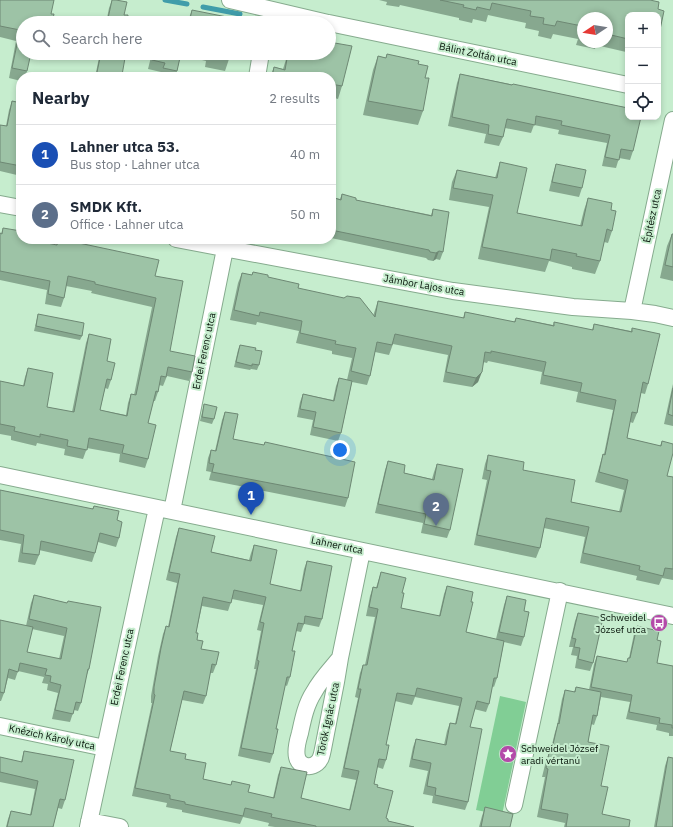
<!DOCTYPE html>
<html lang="en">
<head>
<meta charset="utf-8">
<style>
	:root { --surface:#fff; --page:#f6f6f7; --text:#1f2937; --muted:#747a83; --line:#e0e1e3; --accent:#ea580c }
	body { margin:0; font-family:"IBM Plex Sans",sans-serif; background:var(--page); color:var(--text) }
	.controls { position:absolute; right:12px; top:12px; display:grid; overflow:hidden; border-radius:8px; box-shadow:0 2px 6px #0003 }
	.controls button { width:36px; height:36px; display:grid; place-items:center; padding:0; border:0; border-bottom:1px solid var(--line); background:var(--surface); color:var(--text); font:20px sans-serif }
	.compass { position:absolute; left:577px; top:12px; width:36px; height:36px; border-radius:50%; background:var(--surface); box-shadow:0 2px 6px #0003; rotate:258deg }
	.you { position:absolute; left:340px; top:450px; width:14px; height:14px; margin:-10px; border:3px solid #fff; border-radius:50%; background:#1a73e8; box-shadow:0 0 0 6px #1a73e833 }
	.badge { display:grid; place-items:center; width:26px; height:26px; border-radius:50%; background:var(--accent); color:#fff; font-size:13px; font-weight:700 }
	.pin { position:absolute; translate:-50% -33px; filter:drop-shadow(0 1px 2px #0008) }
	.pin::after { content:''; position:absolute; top:21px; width:14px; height:12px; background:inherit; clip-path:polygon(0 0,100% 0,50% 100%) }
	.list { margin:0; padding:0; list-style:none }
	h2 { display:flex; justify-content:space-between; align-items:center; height:52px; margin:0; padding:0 16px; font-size:17px }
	h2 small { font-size:13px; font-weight:400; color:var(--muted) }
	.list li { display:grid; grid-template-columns:26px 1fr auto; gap:12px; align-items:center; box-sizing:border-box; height:60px; padding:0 16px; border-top:1px solid var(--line) }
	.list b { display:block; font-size:15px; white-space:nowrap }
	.list p { margin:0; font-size:13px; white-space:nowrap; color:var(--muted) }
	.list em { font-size:13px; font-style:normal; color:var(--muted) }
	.icon { flex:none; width:22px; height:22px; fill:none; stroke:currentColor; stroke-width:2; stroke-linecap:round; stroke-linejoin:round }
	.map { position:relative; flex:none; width:673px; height:827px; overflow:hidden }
	.search { position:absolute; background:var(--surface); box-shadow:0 2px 6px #0003; left:16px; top:16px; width:320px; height:44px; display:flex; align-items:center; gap:10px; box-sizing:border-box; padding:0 14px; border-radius:22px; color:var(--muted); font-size:15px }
	.panel { position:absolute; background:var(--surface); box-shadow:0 2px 6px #0003; left:16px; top:72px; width:320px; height:172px; border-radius:16px }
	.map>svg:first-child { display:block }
	.green { fill:#81ce95 }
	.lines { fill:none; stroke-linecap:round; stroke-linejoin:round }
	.stream { stroke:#409daa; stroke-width:5 }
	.street-casing { stroke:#86ab8e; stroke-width:18 }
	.street { stroke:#fff; stroke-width:16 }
	.wall { fill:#87a88f; fill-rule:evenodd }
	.shaded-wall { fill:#6e8874 }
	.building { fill:#9dc3a6; stroke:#6e8874 }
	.labels { text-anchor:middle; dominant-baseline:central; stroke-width:4; stroke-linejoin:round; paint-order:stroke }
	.street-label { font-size:10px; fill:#051208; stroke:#c6edce }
	.poi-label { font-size:10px; fill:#051208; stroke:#c6edce; text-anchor:end }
</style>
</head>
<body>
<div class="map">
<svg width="673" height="827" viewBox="0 0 673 827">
	<rect width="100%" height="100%" fill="#c6edce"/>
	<path class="green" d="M 500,696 L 526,702 L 502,815 L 476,810 Z"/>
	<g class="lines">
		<path class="stream" d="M 165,0 L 187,4
			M 203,7 L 240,14"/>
		<defs>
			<path id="street" d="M 230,0 L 328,23
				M 329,23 L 628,85
				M 257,77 L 261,53
				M 0,204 L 21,208
				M 176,239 L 453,291 L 573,307 L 632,311 L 655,314 L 673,318
				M 632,311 L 673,120
				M 0,475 L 673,616
				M 172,511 L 227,239
				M 340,658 C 331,669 321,679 314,692 C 306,704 303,719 300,733 C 298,740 295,749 297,757 C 299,766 310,769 317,763 C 321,760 322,754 323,749 L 336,682 L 340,658 L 362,551
				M 0,726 L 105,748
				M 514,805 L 560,591
				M 89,821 L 120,827
				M 88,827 L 157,508"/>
		</defs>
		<use href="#street" class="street-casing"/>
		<use href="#street" class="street"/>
	</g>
	<path class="wall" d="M 0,0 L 23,23 L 27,71 L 25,77 L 21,77 L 21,81 L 9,78 L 16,41 L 0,37 Z
		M 112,0 L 124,15 L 127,23 L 106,23 L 109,8 Z
		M 379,0 L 650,0 L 628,15 L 628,56 L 625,55 L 626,52 L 596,45 L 595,49 L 576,45 L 578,39 L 553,34 L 551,39 L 538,36 L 539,31 L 525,28 L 526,23 L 488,15 L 486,22 L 473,19 L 472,23 L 459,20 L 459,18 L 400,5 L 399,7 L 386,5 L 387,2 ZM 583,18 L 607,18 L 607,42 L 583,42 Z
		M 192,10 L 235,23 L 187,23 Z
		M 100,53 L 124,53 L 121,77 L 95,77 Z
		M 152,53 L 181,53 L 177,71 L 175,77 L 160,77 L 161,72 L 148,69 Z
		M 194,53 L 230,53 L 229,59 L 225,71 L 205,67 L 206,61 L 198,59 Z
		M 288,53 L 329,53 L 342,86 L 338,99 L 331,97 L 331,77 L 270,77 L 274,67 L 283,69 Z
		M 387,54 L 418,64 L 425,78 L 423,111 L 418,125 L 363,115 L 373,70 L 378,56 L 386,58 Z
		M 460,74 L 628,108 L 633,151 L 630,160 L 619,158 L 616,168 L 602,166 L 607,143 L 558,134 L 559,130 L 534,125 L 531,133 L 505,128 L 503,137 L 499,146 L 484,143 L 486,134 L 448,126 L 457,83 Z
		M 12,101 L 21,103 L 21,176 L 0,171 L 0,125 L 6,126 L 9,110 Z
		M 500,162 L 517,213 L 580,226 L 584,210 L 588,198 L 611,210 L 612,231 L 608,243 L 604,242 L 600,261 L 595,274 L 572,269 L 572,267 L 549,261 L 545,272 L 478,259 L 489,207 L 449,200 L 452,182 L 457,170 L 495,178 Z
		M 556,164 L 582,188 L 579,197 L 549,191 L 553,174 Z
		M 342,194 L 356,200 L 431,215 L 433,209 L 443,252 L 440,260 L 436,259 L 433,261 L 428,260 L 426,258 L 331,238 L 331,197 L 340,199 Z
		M 3,228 L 21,239 L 56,245 L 58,239 L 155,276 L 170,351 L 192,372 L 189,381 L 167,376 L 163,386 L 159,385 L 158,392 L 155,401 L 153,401 L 148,423 L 148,459 L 145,468 L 119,462 L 120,454 L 87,448 L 83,459 L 64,455 L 65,449 L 37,443 L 36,446 L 11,440 L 11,436 L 0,434 L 0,381 L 23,386 L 25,377 L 28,368 L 47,407 L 72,412 L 86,343 L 89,334 L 107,361 L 111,380 L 108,389 L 105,388 L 100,410 L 126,415 L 128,403 L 131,394 L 134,395 L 152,307 L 91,293 L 92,291 L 66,286 L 64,298 L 61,307 L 45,304 L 47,290 L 0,280 L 0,233 L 1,234 Z
		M 672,234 L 673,234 L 673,281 L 660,278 L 667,246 Z
		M 253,272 L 268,277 L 373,316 L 378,301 L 463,318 L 465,312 L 514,322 L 516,318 L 553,325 L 554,322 L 592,330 L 594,324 L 631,331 L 632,328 L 648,384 L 645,394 L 641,393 L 637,413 L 633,423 L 630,422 L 627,438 L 660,446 L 662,441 L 667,476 L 673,477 L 673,580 L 662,578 L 659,585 L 636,580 L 637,576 L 580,563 L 585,537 L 544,528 L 540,548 L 536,558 L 474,545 L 487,480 L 482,479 L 485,464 L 488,455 L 523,470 L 571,502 L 619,512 L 624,490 L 595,482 L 600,464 L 603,454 L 604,454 L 613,410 L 576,402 L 578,392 L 540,384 L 542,372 L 488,361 L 487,363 L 483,362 L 478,382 L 472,387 L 443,382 L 448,355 L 393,344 L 389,355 L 375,352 L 370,376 L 367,385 L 352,382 L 341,433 L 338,441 L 310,435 L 313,420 L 297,417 L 300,402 L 303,394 L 333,400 L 336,386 L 339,378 L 347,380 L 352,358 L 332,354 L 332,351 L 296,343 L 299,331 L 257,322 L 256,325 L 230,320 L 238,283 L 242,273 L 252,275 Z
		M 38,314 L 82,336 L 80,340 L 34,331 Z
		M 240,345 L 255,350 L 259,365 L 257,370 L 251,369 L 250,370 L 234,367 L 238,350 Z
		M 673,384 L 673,426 L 664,424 L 672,388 Z
		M 204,404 L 214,419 L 212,424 L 200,421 Z
		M 225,412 L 233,439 L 264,445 L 265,442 L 348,498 L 345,507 L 209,480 L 211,472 L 206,471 L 208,458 L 211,450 L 215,451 L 222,420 Z
		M 388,461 L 404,473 L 432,479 L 434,472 L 437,464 L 450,530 L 447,538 L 421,533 L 423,523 L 375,513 L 385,470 Z
		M 0,490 L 92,509 L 94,506 L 117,520 L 119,538 L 116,547 L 98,542 L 95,553 L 92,562 L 39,550 L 39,555 L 35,565 L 18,562 L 21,544 L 0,540 Z
		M 179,528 L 211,552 L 249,560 L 251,553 L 254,545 L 270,584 L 300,591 L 304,569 L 307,561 L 322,619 L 319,627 L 304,624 L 301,632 L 296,631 L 292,651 L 290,677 L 287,686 L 285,685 L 276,729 L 273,754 L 270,763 L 238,756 L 256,669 L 254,669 L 261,631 L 257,630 L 263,605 L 232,599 L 228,611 L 202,606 L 196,633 L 197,640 L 201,649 L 216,665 L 213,673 L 210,673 L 206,696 L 203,704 L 182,700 L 170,751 L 185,759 L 203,779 L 231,785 L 232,781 L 248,792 L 273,798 L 278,775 L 281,767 L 301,798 L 349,810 L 356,780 L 341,777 L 358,698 L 355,697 L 360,673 L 363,665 L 365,665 L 375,617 L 366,616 L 370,596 L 373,587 L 376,588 L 381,572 L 402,593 L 401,608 L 439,616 L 444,594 L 447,586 L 471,602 L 466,632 L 496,639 L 504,605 L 507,596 L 524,611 L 524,637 L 521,646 L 504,642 L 497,678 L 494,687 L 492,686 L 489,704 L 486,712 L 474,709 L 470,727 L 468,802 L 465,810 L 432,803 L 433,796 L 423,794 L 428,771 L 409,767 L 413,747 L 416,739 L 444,745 L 447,731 L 450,723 L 455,724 L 459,706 L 415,697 L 412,705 L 395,701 L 386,745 L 386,760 L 383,769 L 377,767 L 374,784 L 377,787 L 386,818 L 388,821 L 414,827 L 275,827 L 268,826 L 269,823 L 243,817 L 240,824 L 182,812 L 182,810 L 166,807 L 167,803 L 132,796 L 152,703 L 151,703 L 151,696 L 158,656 L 163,634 L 166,626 L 168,627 L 177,583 L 166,580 L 176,537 Z
		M 34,595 L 67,603 L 89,669 L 86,677 L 81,703 L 78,711 L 74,710 L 70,722 L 52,719 L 58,693 L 47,690 L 48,684 L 42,683 L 44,677 L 18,671 L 15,680 L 8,678 L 4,693 L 1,701 L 0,701 L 0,620 L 26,626 L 31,603 ZM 32,629 L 64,636 L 59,659 L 27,652 Z
		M 578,613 L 593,663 L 590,671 L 575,668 L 577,656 L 571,655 L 573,647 L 569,647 L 575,621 Z
		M 637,626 L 657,640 L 657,663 L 673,666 L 673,736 L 669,736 L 669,733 L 656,730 L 657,725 L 626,719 L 630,702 L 601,697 L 597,716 L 594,725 L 591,724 L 588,742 L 601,786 L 602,814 L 629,827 L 564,827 L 565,823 L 537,817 L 545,777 L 542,777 L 546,761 L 549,753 L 550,753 L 555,732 L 557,726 L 562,699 L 565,690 L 574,692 L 576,687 L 589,690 L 594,664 L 597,656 L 627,662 L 628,658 L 629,658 L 634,634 Z
		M 24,751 L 65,800 L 62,809 L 58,808 L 53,827 L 6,827 L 8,819 L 11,811 L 30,815 L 35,789 L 0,782 L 0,757 L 21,762 Z
		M 668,757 L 673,827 L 654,827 L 665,766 Z
		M 485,807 L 510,827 L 479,827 L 482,816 Z"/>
	<path class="shaded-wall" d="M 439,251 L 436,259 L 433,261 L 436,253 Z
		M 482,372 L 478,382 L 472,387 L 476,378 Z"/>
	<path class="building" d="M 0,0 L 54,0 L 51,14 L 54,14 L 52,23 L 23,23 L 23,53 L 31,53 L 27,71 L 12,68 L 20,30 L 0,26 Z
		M 112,0 L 116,0 L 127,2 L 124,15 L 128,15 L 127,23 L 107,23 Z
		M 440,0 L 650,0 L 659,2 L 658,9 L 664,11 L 658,39 L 658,15 L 628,15 L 628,39 L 607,34 L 607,18 L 583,18 L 583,33 L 581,33 L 582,26 L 557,21 L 555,26 L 543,24 L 544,18 L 530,16 L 531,11 L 492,3 L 490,10 L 477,7 L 476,10 L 463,7 L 464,5 Z
		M 192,10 L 232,18 L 235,23 L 189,23 Z
		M 329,42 L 352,46 L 342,86 L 331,84 L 331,77 L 272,77 L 274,67 L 285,70 L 288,53 L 292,54 L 292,53 L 329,53 Z
		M 101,53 L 124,53 L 123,58 L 125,58 L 122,75 L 115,73 L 114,77 L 96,77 Z
		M 153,53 L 181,53 L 177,71 L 163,68 L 165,63 L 152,60 Z
		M 210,53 L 230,53 L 229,59 L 210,55 Z
		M 387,54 L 419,61 L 418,64 L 428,66 L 425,78 L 429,78 L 423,111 L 368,101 L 378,56 L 386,58 Z
		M 35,73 L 48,76 L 48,77 L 34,77 Z
		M 460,74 L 512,85 L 513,84 L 628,108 L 628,117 L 641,117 L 633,151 L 621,149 L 619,160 L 605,157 L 610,135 L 561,125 L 562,121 L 536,116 L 535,125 L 507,119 L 503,137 L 488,134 L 489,125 L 452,117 Z
		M 12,101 L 21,103 L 21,166 L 0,162 L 0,125 L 7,126 Z
		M 500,162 L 527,168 L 517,213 L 582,226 L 588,198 L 612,203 L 611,210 L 616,211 L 612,231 L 607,229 L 600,261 L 576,256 L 577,254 L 552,249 L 550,260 L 482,247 L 493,195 L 453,188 L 457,170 L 497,178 Z
		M 556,164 L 586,170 L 582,188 L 552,182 Z
		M 342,194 L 356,198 L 356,200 L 432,216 L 433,209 L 449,212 L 443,252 L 439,251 L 436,253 L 430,252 L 429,250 L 331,230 L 331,197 L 341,200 Z
		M 3,228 L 21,231 L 21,239 L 27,239 L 57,245 L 59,239 L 60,239 L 159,260 L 155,276 L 183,281 L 170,351 L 195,356 L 192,372 L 168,367 L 166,377 L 161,376 L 158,392 L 156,391 L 148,423 L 156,425 L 148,459 L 122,453 L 124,445 L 89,438 L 87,450 L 67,446 L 68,440 L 40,434 L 40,437 L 14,431 L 15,427 L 0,424 L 0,381 L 24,386 L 28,368 L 53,373 L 47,407 L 74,412 L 89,334 L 111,339 L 107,361 L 115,363 L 111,380 L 107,379 L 100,410 L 127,416 L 131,394 L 136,395 L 156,298 L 95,284 L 95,282 L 68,276 L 64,298 L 48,294 L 50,281 L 0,271 L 0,233 L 2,234 Z
		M 672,234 L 673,234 L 673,267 L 665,265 Z
		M 253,272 L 268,275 L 268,277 L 299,284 L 298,288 L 344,298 L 347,296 L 360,298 L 375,317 L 378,301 L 464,318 L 465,312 L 515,322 L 516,318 L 554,326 L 554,322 L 593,330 L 594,324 L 632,332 L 632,328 L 660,334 L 648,384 L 643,382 L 637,413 L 632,412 L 627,438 L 661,446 L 662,441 L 673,444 L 673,453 L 667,476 L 673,477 L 673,569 L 665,568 L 663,576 L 639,570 L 640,566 L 583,553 L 589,527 L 546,518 L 540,548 L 477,535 L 491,471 L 486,470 L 488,455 L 524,462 L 523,470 L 575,480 L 571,502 L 621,512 L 628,480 L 599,472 L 603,454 L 605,455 L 616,400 L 580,392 L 582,383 L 543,375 L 546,362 L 491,351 L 491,353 L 485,352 L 482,372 L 476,378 L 446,372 L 452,346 L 395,334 L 392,345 L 377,342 L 370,376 L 351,371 L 356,348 L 335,344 L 336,341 L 300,333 L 302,321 L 260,312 L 259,316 L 234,310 L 242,273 L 252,275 Z
		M 38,314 L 84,323 L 82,336 L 36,326 Z
		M 240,345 L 256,348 L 255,350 L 262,351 L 259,365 L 252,364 L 252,366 L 236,362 Z
		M 339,378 L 352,381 L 341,433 L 313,427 L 316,412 L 300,409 L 303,394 L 334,401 Z
		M 673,388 L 673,416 L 668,414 Z
		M 204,404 L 217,407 L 214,419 L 202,417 Z
		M 225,412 L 238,414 L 233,439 L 264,445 L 265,442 L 355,462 L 348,498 L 212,472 L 214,464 L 209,463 L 211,450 L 216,451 Z
		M 388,461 L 405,465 L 404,473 L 434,480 L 437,464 L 463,469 L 450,530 L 424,524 L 426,514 L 378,504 Z
		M 0,490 L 93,509 L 94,506 L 119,511 L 117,520 L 122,522 L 119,538 L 100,533 L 95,553 L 41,541 L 39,555 L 22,553 L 24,535 L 0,530 Z
		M 179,528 L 215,536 L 211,552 L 251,561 L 254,545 L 277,550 L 270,584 L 301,591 L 307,561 L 332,566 L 322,619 L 305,616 L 304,624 L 298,623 L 292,651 L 295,651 L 290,677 L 287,677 L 276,729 L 278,729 L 273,754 L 241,748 L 259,661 L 257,660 L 264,623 L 260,622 L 266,597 L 234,590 L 231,603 L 203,597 L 196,633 L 198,633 L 197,640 L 203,641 L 201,649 L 219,652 L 216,665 L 212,664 L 206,696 L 184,691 L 170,751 L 186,754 L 185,759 L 206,763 L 203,779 L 231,785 L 232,781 L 250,785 L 248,792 L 274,798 L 281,767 L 307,772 L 301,798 L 350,810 L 359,771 L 344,768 L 361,689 L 358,689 L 363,665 L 367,665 L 378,609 L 369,607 L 373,587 L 377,588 L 381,572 L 406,578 L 402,593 L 404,593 L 401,608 L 440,616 L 447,586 L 473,592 L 471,602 L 473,602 L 466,632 L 504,641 L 497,678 L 494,678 L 489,704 L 477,701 L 470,727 L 482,729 L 468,802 L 435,795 L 436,788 L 427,786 L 431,763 L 412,759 L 416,739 L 446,745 L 450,723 L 456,724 L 462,698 L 417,688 L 415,696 L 397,693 L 386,745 L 389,745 L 386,760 L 379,759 L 374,784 L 378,785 L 377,787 L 393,791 L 386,818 L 388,819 L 388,821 L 414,827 L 316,827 L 316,826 L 271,817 L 272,814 L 245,808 L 243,816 L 185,804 L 185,802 L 170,799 L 170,795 L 135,788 L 155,695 L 154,694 L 154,687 L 161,648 L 166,626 L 169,627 L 180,574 L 169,572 Z
		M 34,595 L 67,603 L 68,601 L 101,607 L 89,669 L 88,669 L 81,703 L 76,702 L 73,714 L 55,710 L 61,685 L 50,682 L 51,676 L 45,675 L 47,669 L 20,663 L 18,672 L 9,669 L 4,693 L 0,692 L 0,620 L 33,627 L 27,652 L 61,659 L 67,628 L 29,619 Z
		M 507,596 L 526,600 L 524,611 L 529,612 L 524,637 L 499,632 Z
		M 578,613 L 603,618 L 593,663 L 578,659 L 580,648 L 574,647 L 576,639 L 572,638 Z
		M 637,626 L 659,631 L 657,640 L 661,641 L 657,663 L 673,666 L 673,728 L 672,728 L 672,725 L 659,723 L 660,718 L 629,712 L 632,695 L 591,687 L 597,656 L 627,662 L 628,658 L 630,658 Z
		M 576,687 L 601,692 L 597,716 L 593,715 L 588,742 L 609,746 L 601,786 L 608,787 L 602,814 L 630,820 L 629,827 L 566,827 L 568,814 L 541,809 L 548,769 L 546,768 L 549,753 L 551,753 L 558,723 L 559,724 L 565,690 L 575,692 Z
		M 24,751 L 74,760 L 65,800 L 60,799 L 53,827 L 7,827 L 11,811 L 31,815 L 38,781 L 0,772 L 0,757 L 22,762 Z
		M 668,757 L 673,758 L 673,827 L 656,827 Z
		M 485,807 L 513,814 L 510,827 L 481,827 Z"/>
	<defs>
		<symbol id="bus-disc" viewBox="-11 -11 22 22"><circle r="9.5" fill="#b449a9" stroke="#c6edce"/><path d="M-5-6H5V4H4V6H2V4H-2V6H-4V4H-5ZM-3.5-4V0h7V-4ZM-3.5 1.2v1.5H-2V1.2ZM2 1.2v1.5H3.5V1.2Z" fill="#fff"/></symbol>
		<symbol id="sight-disc" viewBox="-11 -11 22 22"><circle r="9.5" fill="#b449a9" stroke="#c6edce"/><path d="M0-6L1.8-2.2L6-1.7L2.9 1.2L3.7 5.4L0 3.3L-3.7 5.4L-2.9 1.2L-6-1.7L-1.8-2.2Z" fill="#fff"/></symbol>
	</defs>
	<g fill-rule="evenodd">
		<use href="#bus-disc" x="649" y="613" width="20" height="20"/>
		<use href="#sight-disc" x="498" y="744" width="20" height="20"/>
	</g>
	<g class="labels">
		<g class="street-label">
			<text transform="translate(478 54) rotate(12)">Bálint Zoltán utca</text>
			<text transform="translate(652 216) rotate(-78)">Építész utca</text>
			<text transform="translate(424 285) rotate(10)">Jámbor Lajos utca</text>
			<text transform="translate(204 351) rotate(-78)">Erdei Ferenc utca</text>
			<text transform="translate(337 545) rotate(12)">Lahner utca</text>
			<text transform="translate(122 667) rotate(-78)">Erdei Ferenc utca</text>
			<text transform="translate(328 719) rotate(-78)">Török Ignác utca</text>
			<text transform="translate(52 737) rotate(12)">Knézich Károly utca</text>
		</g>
		<g class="poi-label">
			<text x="646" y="617">Schweidel<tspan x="646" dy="12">József utca</tspan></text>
			<text x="521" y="748" text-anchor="start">Schweidel József<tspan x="521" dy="12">aradi vértanú</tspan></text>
		</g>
	</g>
</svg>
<div class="controls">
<button>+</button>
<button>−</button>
<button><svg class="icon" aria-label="locate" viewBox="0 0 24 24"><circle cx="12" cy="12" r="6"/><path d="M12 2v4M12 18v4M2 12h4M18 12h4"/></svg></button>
</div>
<svg class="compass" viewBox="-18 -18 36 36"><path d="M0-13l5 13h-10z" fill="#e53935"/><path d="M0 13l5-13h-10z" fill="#747a83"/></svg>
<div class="you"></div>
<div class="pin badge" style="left:251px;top:515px;background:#1a4fb4">1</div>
<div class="pin badge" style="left:436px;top:526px;background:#5c6f8a">2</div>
<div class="search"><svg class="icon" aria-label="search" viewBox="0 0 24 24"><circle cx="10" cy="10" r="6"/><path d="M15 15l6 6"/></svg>Search here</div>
<section class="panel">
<h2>Nearby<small>2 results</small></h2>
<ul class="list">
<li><span class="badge" style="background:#1a4fb4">1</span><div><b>Lahner utca 53.</b><p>Bus stop · Lahner utca</p></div><em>40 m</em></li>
<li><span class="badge" style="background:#5c6f8a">2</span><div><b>SMDK Kft.</b><p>Office · Lahner utca</p></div><em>50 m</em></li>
</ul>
</section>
</div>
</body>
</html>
